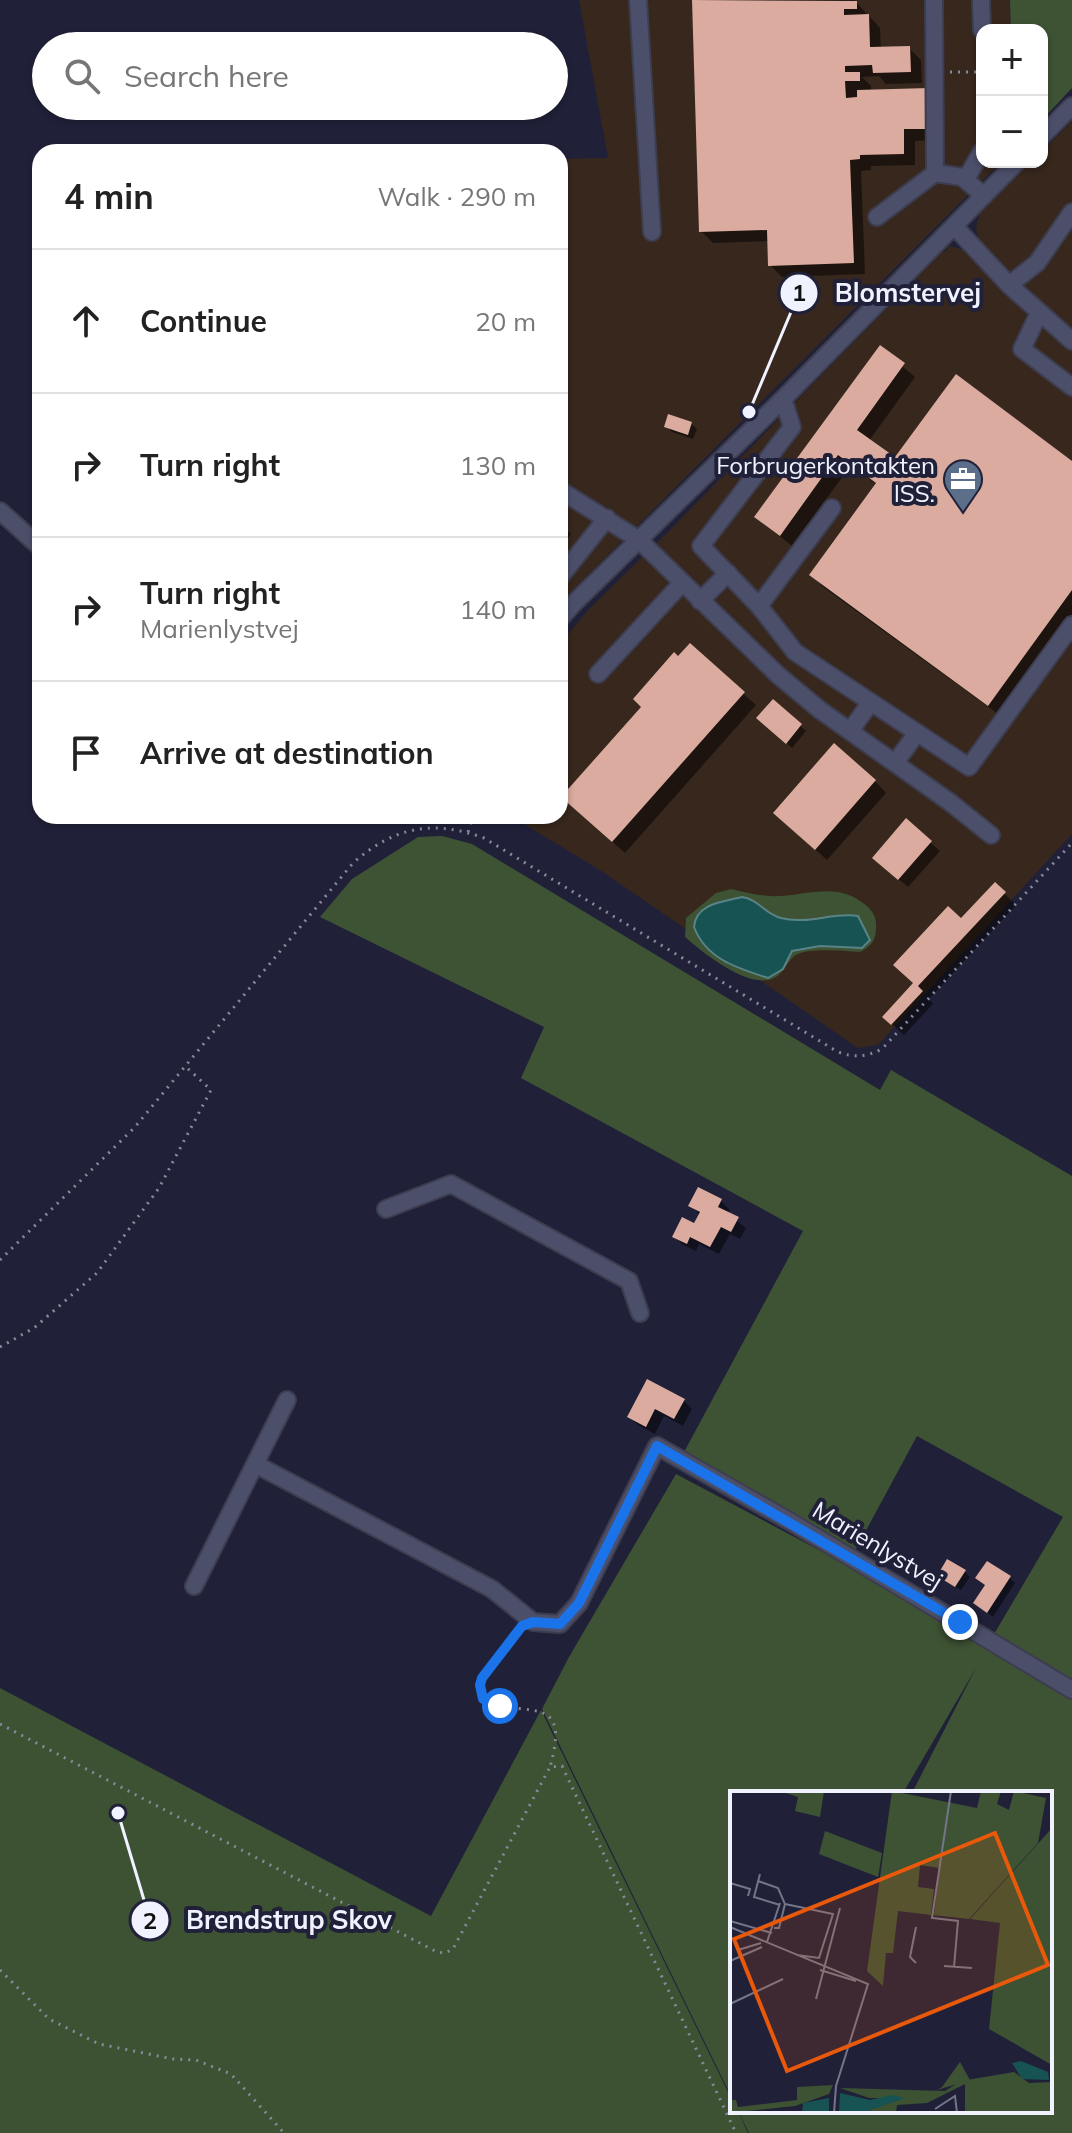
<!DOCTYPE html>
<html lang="en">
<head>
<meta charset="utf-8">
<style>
	:root { --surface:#fff; --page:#f2f2f2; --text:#222; --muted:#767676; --line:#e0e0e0 }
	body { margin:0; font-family:Mulish,sans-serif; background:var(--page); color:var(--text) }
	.controls { position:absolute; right:24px; top:24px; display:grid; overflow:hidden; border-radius:16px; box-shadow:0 2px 6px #0004 }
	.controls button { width:72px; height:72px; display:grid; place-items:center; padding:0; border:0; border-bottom:2px solid var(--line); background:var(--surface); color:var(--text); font:40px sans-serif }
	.stop { position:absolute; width:24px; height:24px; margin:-18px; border:6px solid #1a73e8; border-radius:50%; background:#fff }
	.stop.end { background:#1a73e8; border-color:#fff; box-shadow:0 2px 8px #0008 }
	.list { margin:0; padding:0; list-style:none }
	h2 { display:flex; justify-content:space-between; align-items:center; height:104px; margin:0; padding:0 32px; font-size:34px }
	h2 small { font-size:26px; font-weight:400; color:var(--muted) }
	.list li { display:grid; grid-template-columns:52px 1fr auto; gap:24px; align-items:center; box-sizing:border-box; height:144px; padding:0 32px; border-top:2px solid var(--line) }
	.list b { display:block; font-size:30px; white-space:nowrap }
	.list p { margin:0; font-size:26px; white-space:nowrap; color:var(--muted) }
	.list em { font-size:26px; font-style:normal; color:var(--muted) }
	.icon { flex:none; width:44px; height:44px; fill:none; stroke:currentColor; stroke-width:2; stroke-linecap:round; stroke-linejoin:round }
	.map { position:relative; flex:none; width:1072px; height:2133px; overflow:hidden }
	.search { position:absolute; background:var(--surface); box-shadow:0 2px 6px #0004; left:32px; top:32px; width:536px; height:88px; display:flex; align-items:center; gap:20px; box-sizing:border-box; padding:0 28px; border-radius:44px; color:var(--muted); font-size:30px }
	.panel { position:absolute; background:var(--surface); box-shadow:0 2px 6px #0004; left:32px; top:144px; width:536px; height:680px; border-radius:24px }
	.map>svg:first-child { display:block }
	.commercial { fill:#37271d }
	.green { fill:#3e5334 }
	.forest { fill:#3c5232 }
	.water { fill:#185353; stroke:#598387; stroke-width:2 }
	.shadow { fill:#0007 }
	.building { fill:#daab9e }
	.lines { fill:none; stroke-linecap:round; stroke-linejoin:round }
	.minor-casing { stroke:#3d3d50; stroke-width:20 }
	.path { stroke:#888a9c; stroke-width:3; stroke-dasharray:2 6; stroke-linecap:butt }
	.minor { stroke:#4c4f6a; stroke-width:16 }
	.route { stroke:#1a73e8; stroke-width:10 }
	.labels { text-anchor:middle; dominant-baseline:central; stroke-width:8; stroke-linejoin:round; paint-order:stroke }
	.poi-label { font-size:24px; fill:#f0f2ff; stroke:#202139; text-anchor:end }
	.street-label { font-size:24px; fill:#f0f2ff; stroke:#202139 }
	.inset-road { fill:none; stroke:#737588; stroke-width:2 }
	.view { fill:#e8590c; fill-opacity:0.15; stroke:#e8590c; stroke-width:4 }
	.inset-edge { fill:none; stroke:#f0f2ff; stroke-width:4 }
	.leader { fill:none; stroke:#f0f2ff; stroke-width:3 }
	.callout-dot { fill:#f0f2ff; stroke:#202139; stroke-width:3 }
	.mark-label { font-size:24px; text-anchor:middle; font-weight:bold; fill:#111 }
	.callout-label { font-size:26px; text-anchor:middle; font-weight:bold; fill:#f0f2ff; stroke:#202139; stroke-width:8; stroke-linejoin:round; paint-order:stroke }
</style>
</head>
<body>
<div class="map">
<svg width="1072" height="2133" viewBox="0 0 1072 2133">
	<rect width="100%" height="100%" fill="#202139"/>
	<path class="commercial" d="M 579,0 L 1010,0 L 1011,30 L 982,30 L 982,162 L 1001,162 L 560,603 L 560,159 L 608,158 Z
		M 1072,121 L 1072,834 L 878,1045 L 858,1048 L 603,872 L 511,816 L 560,816 L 560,644 L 588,610 L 669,531 L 942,252 L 946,251 L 947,246 L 966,250 L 978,236 L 976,227 L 980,213 L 1031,162 L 1042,162 L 1042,151 Z"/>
	<path class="green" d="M 1010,0 L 1072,0 L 1072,88 L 1042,120 L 1042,30 L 1011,30 Z
		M 442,836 L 472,844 L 880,1090 L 891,1070 L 1072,1176 L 1072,2133 L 749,2133 L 738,2111 L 1050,2111 L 1050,1793 L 912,1793 L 976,1668 L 903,1793 L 732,1793 L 732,2098 L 542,1709 L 569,1657 L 676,1474 L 847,1565 L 987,1646 L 1063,1517 L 917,1436 L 856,1549 L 683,1454 L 803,1231 L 521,1078 L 544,1027 L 320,917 L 352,879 L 418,837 Z
		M 731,889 C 743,892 756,895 768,896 C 801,898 834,880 863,903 C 872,910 877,916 876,928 C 876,940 871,947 860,952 C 846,951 811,948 798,954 C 787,959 784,975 772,979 C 747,988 703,953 685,937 L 686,918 L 716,893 Z"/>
	<path class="forest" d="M 0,1688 L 431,1916 L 541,1710 L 732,2100 L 732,2111 L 738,2111 L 748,2133 L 0,2133 Z"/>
	<path class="water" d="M 742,897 C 758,899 765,914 781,918 C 807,925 833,912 858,916 L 870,940 L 862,948 L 820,946 L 792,951 L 783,969 L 768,978 C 737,968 706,959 694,927 C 696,903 723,902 742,897 Z"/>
	<path class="shadow" d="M 694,0 L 854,0 L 880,28 L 881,49 L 909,48 L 921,60 L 922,83 L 886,84 L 879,76 L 862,77 L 871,86 L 871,92 L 928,90 L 941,140 L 915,141 L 915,165 L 871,166 L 871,170 L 861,171 L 865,274 L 782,277 L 770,265 L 769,241 L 713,243 L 701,231 Z
		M 880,348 L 915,377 L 869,441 L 895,460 L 1072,463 L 1072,618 L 1001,716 L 823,587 L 812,575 L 877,485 L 851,465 L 792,546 L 756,517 Z
		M 691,424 L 697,429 L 693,439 L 672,432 L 666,426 Z
		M 560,523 L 571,534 L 560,551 Z
		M 690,646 L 756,705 L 625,853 L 575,808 L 643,707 Z
		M 773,702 L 806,731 L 792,748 L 764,723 Z
		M 875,781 L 886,793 L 827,860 L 788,825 Z
		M 906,821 L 940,851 L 908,887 L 883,866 Z
		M 995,885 L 1016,905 L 929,999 L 933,1004 L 904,1035 L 884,1017 L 915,984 L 961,921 Z
		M 721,1201 L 730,1210 L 728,1214 L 746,1228 L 740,1239 L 730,1234 L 719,1254 L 699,1244 L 696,1251 L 683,1245 L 674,1236 L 695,1226 L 700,1215 L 691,1206 Z
		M 647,1382 L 684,1401 L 692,1409 L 683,1426 L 664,1416 L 655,1434 L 638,1425 L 629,1417 Z
		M 964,1571 L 970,1577 L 961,1590 L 945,1581 Z
		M 1010,1578 L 1015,1583 L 993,1617 L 975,1603 Z"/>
	<path class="building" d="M 692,0 L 857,1 L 857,9 L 844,9 L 844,15 L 869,14 L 870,47 L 910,46 L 911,72 L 873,73 L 872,65 L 845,66 L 845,72 L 860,72 L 860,81 L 845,81 L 846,98 L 857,97 L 857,90 L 929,88 L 930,129 L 904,129 L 904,154 L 860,155 L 860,159 L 850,160 L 854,263 L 768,266 L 767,230 L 699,232 Z
		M 880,345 L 905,363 L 857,430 L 895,457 L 956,374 L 1072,461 L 1072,590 L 988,706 L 809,575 L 876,483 L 838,455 L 780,536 L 754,517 Z
		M 668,414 L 692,422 L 688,435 L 664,427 Z
		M 690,643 L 745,692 L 612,842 L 561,797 L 641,707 L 633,699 L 674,652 L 678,656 Z
		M 773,699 L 802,724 L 786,744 L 756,718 Z
		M 834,743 L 876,780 L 815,850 L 773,813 Z
		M 906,818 L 932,841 L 898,880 L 872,858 Z
		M 995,882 L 1006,892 L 918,986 L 923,991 L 891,1025 L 882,1017 L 913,983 L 893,965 L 948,906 L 961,918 Z
		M 698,1187 L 722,1199 L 718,1207 L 739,1217 L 731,1232 L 721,1227 L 710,1247 L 690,1237 L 687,1244 L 672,1237 L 682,1217 L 694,1223 L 700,1212 L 688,1206 Z
		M 647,1379 L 685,1399 L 674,1419 L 655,1409 L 646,1427 L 627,1417 Z
		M 947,1559 L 966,1570 L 955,1587 L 937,1576 Z
		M 987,1561 L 1011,1576 L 987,1613 L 973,1603 L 985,1585 L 975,1578 Z"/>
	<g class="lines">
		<defs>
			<path id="minor" d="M 638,0 L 652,232
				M 934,0 L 935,173
				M 981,0 L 982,30
				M 1042,136 L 1072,106
				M 966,179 L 982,151
				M 877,217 L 935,173 L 962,177 L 984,196
				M 954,226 L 1009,285 L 1072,341
				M 1009,285 L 1037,263 L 1072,212
				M 1039,313 L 1022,349 L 1072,387
				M 783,399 L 792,427 L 701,546 L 759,606 L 795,652 L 969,767 L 1072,625
				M 560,490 L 639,540 L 778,675 L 820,710 L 951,803 L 991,835
				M 0,511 L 40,547
				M 560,577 L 607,518
				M 700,601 L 728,573
				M 759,606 L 832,508
				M 560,619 L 573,604 L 783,399 L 1017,162
				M 598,674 L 682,583
				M 850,731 L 871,702
				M 895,763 L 917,733
				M 386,1209 L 451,1184 L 629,1281 L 640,1313
				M 255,1464 L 492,1589 L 533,1622 L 560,1624 L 579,1603 L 657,1446 L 791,1522 L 1072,1690
				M 194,1586 L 287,1400"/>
		</defs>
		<use href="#minor" class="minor-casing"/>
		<path class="path" d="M 950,72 L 982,72
			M 468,832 L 473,816
			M 0,1260 L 135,1127 L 353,863 C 394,827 432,819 484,838 L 838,1052 C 855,1058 866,1057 882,1049 L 1072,843
			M 0,1347 L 34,1328 L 97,1273 L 159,1188 L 211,1090 L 185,1066
			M 519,1629 C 506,1644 464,1685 488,1703 C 533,1716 570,1696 550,1767
			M 0,1724 L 437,1952 L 445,1953 L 453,1949 L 550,1767 L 562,1766 L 736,2133
			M 0,1970 L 49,2019 L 99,2044 L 173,2059 L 196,2060 L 231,2074 L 284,2133"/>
		<use href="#minor" class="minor"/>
	</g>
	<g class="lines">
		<path class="route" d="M 500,1706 L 483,1699 L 480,1685 L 482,1678 L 522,1626 L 533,1622 L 560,1624 L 579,1603 L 657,1446 L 960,1622"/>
	</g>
	<defs>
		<symbol id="office-pin" viewBox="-11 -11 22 30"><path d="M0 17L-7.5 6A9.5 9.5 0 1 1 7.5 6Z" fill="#5c6f8a" stroke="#202139"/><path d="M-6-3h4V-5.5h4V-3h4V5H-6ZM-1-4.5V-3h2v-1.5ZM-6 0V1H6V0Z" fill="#fff"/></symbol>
	</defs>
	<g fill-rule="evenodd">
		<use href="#office-pin" x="941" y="457" width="44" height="60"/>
	</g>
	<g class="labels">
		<g class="poi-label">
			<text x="935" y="465">Forbrugerkontakten<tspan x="935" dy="28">ISS.</tspan></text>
		</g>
		<g class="street-label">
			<text transform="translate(878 1545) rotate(31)">Marienlystvej</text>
		</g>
	</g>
	<g transform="translate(730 1791)">
		<rect width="322" height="322" fill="#202139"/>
		<path d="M 50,0 L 94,0 L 90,26 L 65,20 L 68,6 ZM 162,0 L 247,17 L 251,0 L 271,0 L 267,13 L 279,19 L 284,0 L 316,7 L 308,52 L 239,128 L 204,124 L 210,77 L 190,74 L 188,96 L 204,98 L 201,124 L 168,120 L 163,162 L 156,162 L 153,195 L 137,180 ZM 230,271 L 240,289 L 207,299 L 212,296 Z" fill="#3e5334"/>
		<path d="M 322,37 L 320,240 L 322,274 L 259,238 L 270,132 L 240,128 ZM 95,40 L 152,62 L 148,86 L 89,63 ZM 284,281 L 299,292 L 322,291 L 322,322 L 235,322 L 235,293 L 197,312 L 167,314 L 166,321 L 131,322 L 174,307 L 139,307 L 110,297 L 215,300 L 231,290 ZM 103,294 L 99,303 L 65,315 L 0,322 L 0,309 L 6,309 L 8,316 L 67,309 L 67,296 Z" fill="#3c5232"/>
		<path d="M 291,270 L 318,281 L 319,289 L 292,288 L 282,272 ZM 110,302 L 140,309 L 162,304 L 175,307 L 131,322 L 109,322 ZM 99,307 L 99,322 L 72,322 L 73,312 Z" fill="#185353"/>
		<path class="inset-road" d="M 221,0 L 202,127 L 228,130 L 224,176M 30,83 L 24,106 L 50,114M 28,90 L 48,97 L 55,113 L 49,137 L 44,137M 0,92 L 20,98 L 18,105M 55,113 L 103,123 L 89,167 L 67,164M 0,130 L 42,142M 0,136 L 138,193 L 106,295 L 104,322M 37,151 L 50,112M 8,159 L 31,152M 0,170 L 32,156M 186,172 L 180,166 L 186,136M 214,175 L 242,177M 90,179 L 126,190M 86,208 L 110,117M 0,213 L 53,188M 205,318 L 225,305 L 227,322"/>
		<path class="view" d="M 265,42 L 318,174 L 57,280 L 4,148 Z"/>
		<rect width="322" height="322" class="inset-edge"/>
	</g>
	<path class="leader" d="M749 412L799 293M118 1813L150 1920"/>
	<g class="callout-dot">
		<circle cx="749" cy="412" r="8"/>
		<circle cx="118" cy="1813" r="8"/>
		<circle cx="799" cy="293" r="20"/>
		<circle cx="150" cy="1920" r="20"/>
	</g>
	<g class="mark-label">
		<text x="799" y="301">1</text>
		<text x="150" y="1929">2</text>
	</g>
	<g class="callout-label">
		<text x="908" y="302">Blomstervej</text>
		<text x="289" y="1929">Brendstrup Skov</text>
	</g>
</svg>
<div class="controls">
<button>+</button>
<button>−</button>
</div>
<div class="stop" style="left:500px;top:1706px"></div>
<div class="stop end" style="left:960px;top:1622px"></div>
<div class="search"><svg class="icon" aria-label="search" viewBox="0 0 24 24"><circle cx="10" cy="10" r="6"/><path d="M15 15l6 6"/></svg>Search here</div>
<section class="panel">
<h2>4 min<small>Walk · 290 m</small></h2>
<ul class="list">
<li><svg class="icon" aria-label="ahead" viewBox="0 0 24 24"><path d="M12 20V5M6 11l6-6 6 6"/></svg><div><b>Continue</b></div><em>20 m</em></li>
<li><svg class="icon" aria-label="right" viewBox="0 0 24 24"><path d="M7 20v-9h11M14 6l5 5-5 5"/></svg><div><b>Turn right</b></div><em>130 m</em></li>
<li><svg class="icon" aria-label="right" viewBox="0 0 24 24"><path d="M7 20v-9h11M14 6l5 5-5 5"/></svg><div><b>Turn right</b><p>Marienlystvej</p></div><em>140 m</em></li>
<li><svg class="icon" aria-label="arrive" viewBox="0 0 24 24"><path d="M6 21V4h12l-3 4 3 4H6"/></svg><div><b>Arrive at destination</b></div></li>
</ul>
</section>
</div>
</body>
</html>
